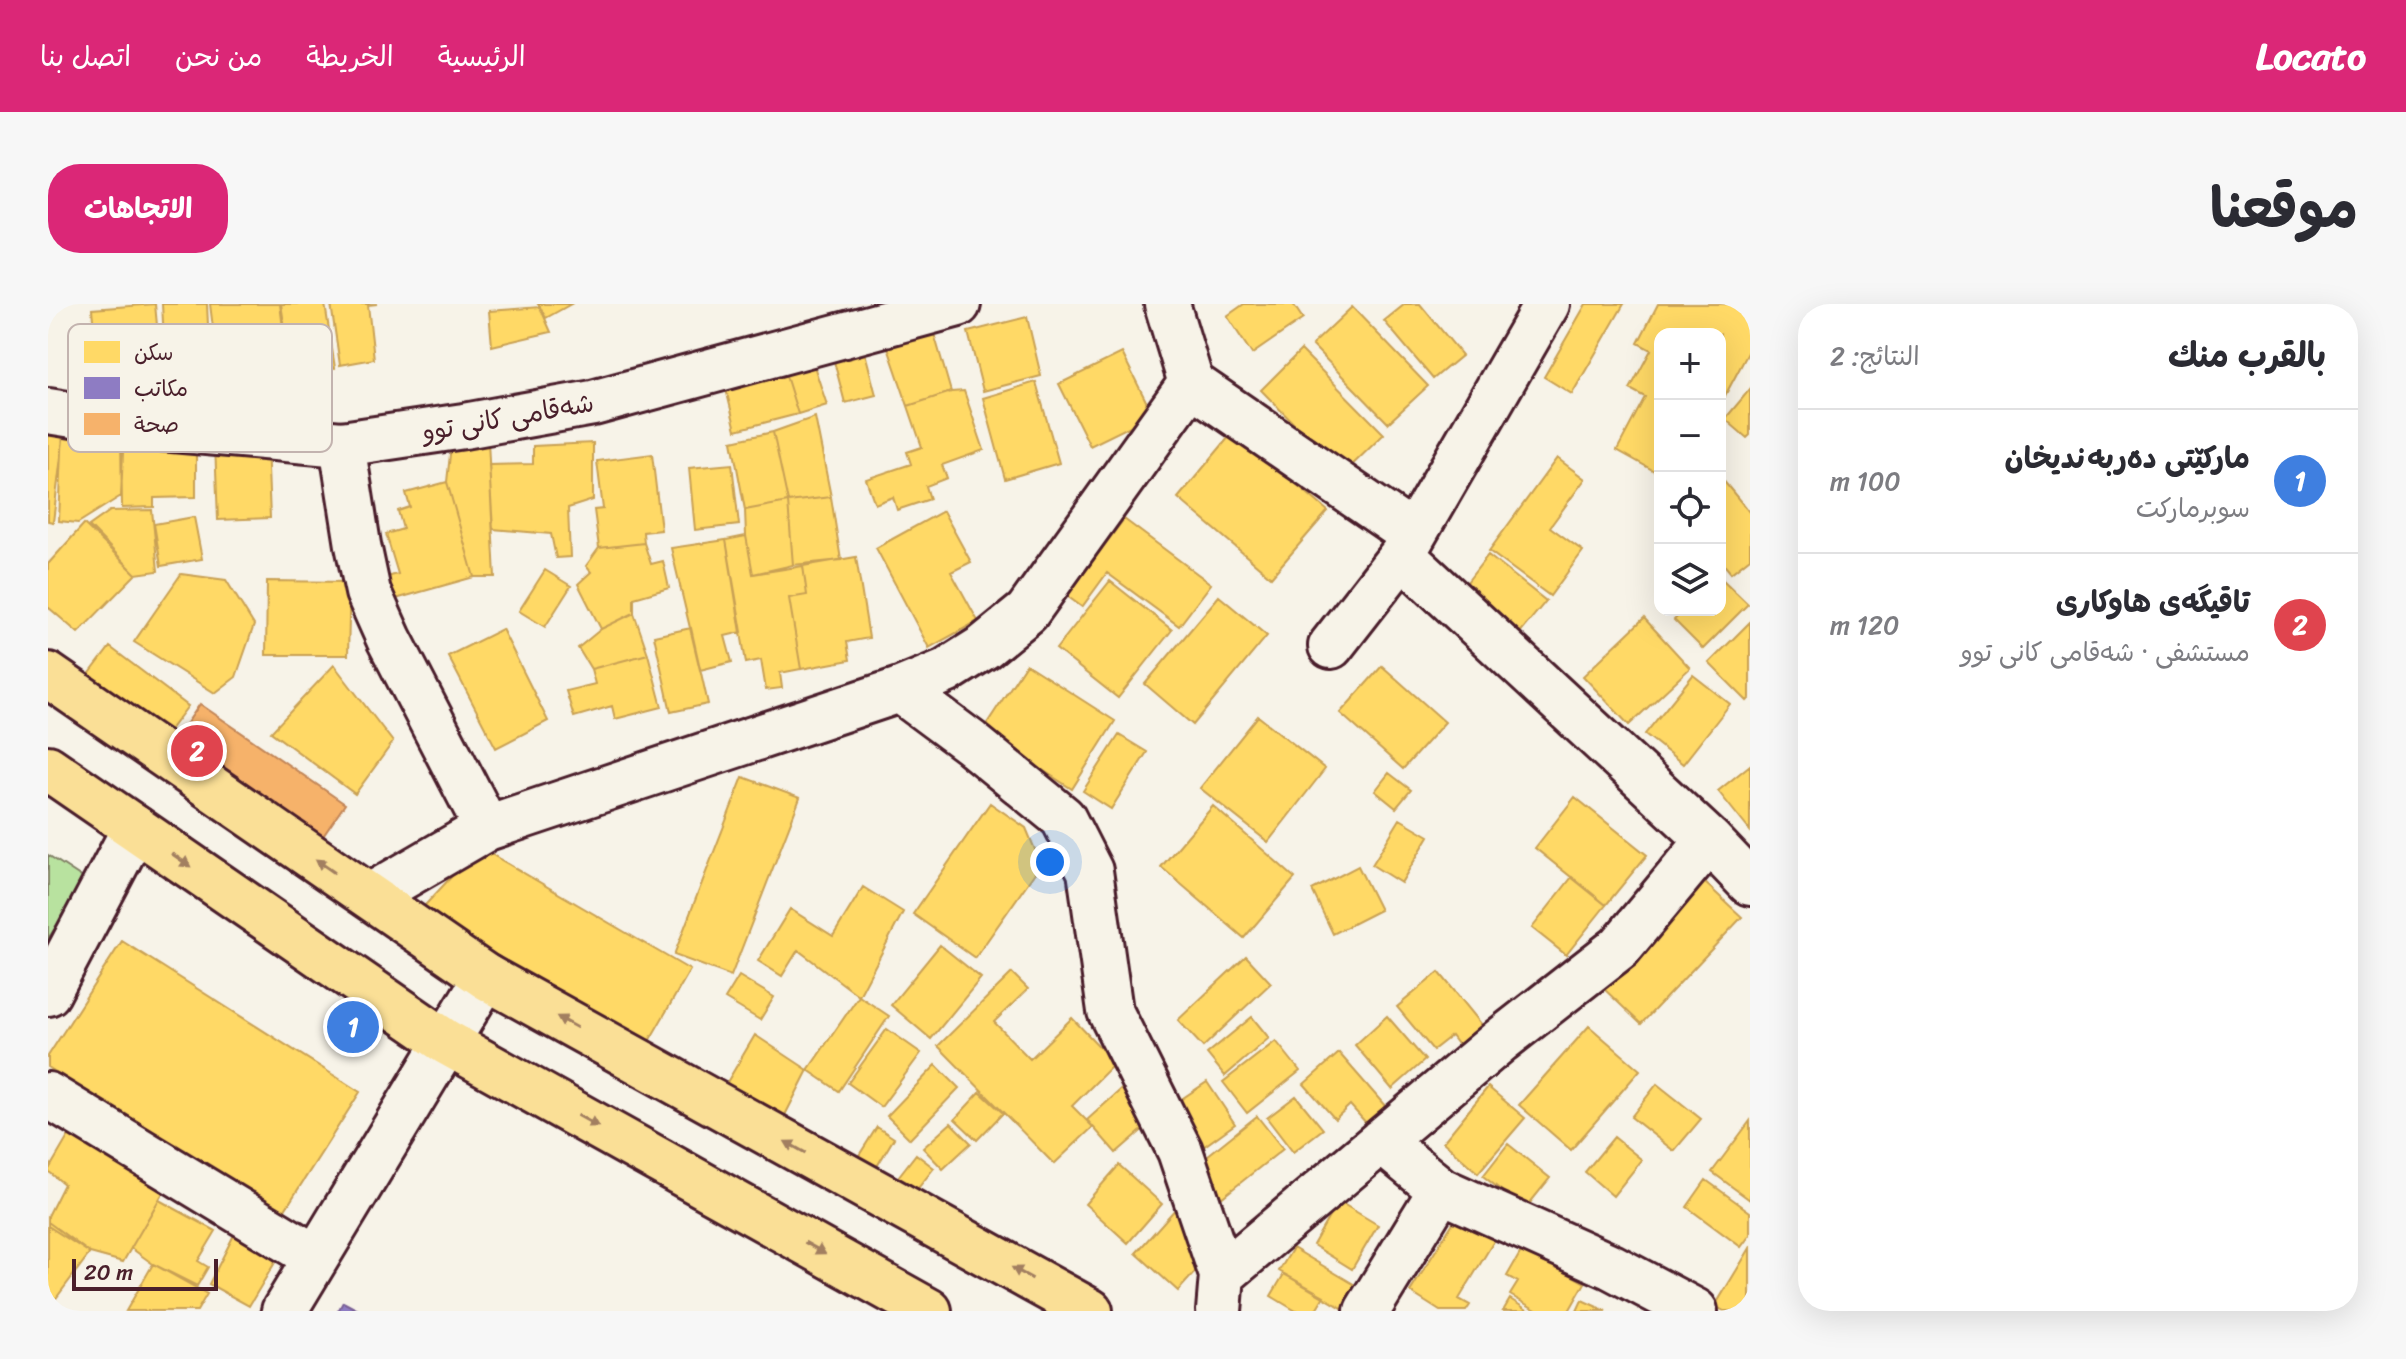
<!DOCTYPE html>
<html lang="ar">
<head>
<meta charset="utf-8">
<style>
	:root { --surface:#fff; --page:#f7f7f7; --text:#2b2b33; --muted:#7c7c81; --line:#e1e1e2; --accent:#db2777 }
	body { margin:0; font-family:Sriracha,"Playpen Sans Arabic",sans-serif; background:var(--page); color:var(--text); direction:rtl }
	.controls { position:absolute; right:24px; top:24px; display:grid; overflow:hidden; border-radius:16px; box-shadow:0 8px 32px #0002 }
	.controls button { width:72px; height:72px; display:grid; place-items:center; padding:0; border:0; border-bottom:2px solid var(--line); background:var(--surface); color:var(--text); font:40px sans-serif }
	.scale { position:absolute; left:24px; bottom:20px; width:146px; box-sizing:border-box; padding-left:8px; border:4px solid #4a1f2b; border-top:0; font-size:22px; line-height:28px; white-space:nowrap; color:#4a1f2b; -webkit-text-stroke:6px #f7f3e8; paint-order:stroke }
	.you { position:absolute; left:1002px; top:558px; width:28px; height:28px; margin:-20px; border:6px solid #fff; border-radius:50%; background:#1a73e8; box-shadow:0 0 0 12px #1a73e833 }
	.badge { display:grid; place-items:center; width:52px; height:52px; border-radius:50%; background:var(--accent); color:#fff; font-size:26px; font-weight:700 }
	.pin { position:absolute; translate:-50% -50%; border:4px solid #fff; box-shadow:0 2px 8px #0006 }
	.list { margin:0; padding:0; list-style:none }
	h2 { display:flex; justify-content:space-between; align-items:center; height:104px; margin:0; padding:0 32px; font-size:34px }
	h2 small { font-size:26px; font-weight:400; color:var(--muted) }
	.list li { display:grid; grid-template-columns:52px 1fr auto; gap:24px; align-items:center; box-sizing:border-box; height:144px; padding:0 32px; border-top:2px solid var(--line) }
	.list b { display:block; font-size:30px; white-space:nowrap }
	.list p { margin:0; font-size:26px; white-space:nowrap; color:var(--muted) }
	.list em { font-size:26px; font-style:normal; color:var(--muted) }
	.icon { flex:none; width:44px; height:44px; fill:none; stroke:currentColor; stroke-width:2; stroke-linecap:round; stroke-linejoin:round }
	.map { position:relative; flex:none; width:1702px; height:1007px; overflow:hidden; direction:ltr; border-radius:32px }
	header { display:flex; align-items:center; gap:48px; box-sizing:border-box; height:112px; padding:0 40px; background:var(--accent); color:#fff }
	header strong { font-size:38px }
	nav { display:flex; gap:44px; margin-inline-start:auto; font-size:28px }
	.intro { display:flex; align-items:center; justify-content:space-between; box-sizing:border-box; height:192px; padding:0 48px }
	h1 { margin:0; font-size:56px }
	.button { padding:20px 36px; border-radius:32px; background:var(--accent); color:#fff; font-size:28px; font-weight:700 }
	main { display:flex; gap:48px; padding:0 48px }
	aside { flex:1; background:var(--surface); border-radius:32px; box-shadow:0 8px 32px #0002 }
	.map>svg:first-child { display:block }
	.green { fill:#b8e29f; stroke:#818065; stroke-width:2 }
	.homes { fill:#ffd966; stroke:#c9a154; stroke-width:2 }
	.offices { fill:#8e7cc3; stroke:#7a6095; stroke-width:2 }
	.health { fill:#f6b26b; stroke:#c28658; stroke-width:2 }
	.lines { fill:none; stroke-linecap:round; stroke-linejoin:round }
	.minor-casing { stroke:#4a1f2b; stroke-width:50 }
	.tertiary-casing { stroke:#4a1f2b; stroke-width:50 }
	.trunk-casing { stroke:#4a1f2b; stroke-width:50 }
	.minor { stroke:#f7f3e8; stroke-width:44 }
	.tertiary { stroke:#f7f3e8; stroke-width:44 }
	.trunk { stroke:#fadf96; stroke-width:44 }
	.oneway { fill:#a27f60 }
	.labels { text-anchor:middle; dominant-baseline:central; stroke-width:8; stroke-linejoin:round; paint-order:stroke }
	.street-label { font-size:26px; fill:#4a1f2b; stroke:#f7f3e8 }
	.key { fill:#f7f3e8; stroke:#c3b3af; stroke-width:2 }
	.key-label { font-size:22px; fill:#4a1f2b }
</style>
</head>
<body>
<header>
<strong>Locato</strong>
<nav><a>الرئيسية</a><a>الخريطة</a><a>من نحن</a><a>اتصل بنا</a></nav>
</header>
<div class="intro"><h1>موقعنا</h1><a class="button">الاتجاهات</a></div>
<main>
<aside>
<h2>بالقرب منك<small>النتائج: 2</small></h2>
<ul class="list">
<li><span class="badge" style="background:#3f7fe0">1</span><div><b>مارکێتی دەربەندیخان</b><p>سوبرماركت</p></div><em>100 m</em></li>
<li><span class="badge" style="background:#e0444e">2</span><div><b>تاقیگەی هاوکاری</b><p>مستشفى · شەقامی کانی توو</p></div><em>120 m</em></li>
</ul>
</aside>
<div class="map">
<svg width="1702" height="1007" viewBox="0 0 1702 1007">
	<rect width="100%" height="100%" fill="#f7f3e8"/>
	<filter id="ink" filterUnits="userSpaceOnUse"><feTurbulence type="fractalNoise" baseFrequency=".0125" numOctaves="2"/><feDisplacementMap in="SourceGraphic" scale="16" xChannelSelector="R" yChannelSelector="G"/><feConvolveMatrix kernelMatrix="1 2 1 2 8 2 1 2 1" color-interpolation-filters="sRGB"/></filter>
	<g filter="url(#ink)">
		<path class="green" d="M 0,551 L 38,576 L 0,635 Z"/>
		<path class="homes" d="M 107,0 L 112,53 L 49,58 L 44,5 Z
			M 114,0 L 159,0 L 162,64 L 117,55 Z
			M 162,0 L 232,0 L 242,79 L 173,88 Z
			M 233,0 L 277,0 L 287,64 L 244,71 Z
			M 283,0 L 329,0 L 320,1 L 326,55 L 292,61 Z
			M 490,0 L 523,0 L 498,14 Z
			M 1196,0 L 1245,0 L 1255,15 L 1204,50 L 1179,12 Z
			M 1357,0 L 1372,0 L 1414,51 L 1385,75 L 1336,17 Z
			M 1538,0 L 1576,0 L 1524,90 L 1496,73 Z
			M 1610,0 L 1702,0 L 1702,45 L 1672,101 L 1672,30 L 1612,30 L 1612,161 L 1608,168 L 1569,146 L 1597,93 L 1582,85 L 1603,46 L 1590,39 Z
			M 492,3 L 503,28 L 444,42 L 441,7 Z
			M 1304,3 L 1380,82 L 1340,119 L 1264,41 Z
			M 979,13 L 993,72 L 935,87 L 920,28 Z
			M 883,19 L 903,88 L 860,102 L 836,32 Z
			M 813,33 L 828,91 L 797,99 L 782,42 Z
			M 1253,46 L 1336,130 L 1295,170 L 1213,86 Z
			M 761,47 L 779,101 L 750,110 L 733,56 Z
			M 1074,49 L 1105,111 L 1042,142 L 1011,80 Z
			M 733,56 L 750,110 L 688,126 L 675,73 Z
			M 988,78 L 1011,159 L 957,175 L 935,94 Z
			M 1702,85 L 1702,131 L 1699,134 L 1677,115 Z
			M 916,87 L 936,146 L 894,161 L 899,174 L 878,182 L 882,195 L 849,206 L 845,193 L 827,200 L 818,175 L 863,160 L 859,148 L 874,143 L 860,102 L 903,88 Z
			M 767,113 L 783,193 L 740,198 L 725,128 Z
			M 15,124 L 76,127 L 73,192 L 30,219 L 11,217 Z
			M 0,126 L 16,128 L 5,218 L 0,217 Z
			M 1186,127 L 1280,207 L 1223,273 L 1130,194 Z
			M 725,128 L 740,198 L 697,206 L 684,137 Z
			M 73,132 L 148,132 L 148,193 L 106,194 L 106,203 L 74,204 Z
			M 440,137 L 447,273 L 426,273 L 399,178 L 403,141 Z
			M 219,139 L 222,214 L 170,216 L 167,141 Z
			M 545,139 L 545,196 L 520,204 L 522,253 L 508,254 L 503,230 L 445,225 L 441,161 L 485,160 L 485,142 Z
			M 604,150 L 613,226 L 595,228 L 596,239 L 551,244 L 546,206 L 555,205 L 549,157 Z
			M 1509,154 L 1537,175 L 1502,223 L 1535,247 L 1502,292 L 1441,247 Z
			M 684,160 L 691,221 L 647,226 L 641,164 Z
			M 1674,175 L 1702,209 L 1702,254 L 1683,269 L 1672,256 Z
			M 399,178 L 426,273 L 337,298 L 331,275 L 350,270 L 338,230 L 355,225 L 350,207 L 362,203 L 358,189 Z
			M 783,193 L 793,256 L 745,261 L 740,198 Z
			M 740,198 L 745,261 L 705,270 L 698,232 L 697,206 Z
			M 104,206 L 110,267 L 88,270 L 41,222 L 62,207 Z
			M 895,207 L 923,258 L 903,268 L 930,317 L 881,344 L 828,244 Z
			M 146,213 L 154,255 L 113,262 L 106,220 Z
			M 1076,215 L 1163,280 L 1131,322 L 1059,269 L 1034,303 L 1019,292 Z
			M 36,220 L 88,270 L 30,329 L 0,303 L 0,260 Z
			M 698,232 L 705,270 L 755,262 L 759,291 L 741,294 L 753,365 L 732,369 L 734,384 L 718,386 L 713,356 L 698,359 L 678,236 Z
			M 678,236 L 694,328 L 677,332 L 684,358 L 652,366 L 623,244 Z
			M 596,239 L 603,260 L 615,257 L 621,284 L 586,294 L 586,309 L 553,325 L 530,280 L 543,268 L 538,262 L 551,244 Z
			M 1440,251 L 1498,297 L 1466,336 L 1409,291 Z
			M 808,253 L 821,334 L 799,338 L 802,356 L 753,365 L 741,294 L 759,291 L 755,262 Z
			M 497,266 L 523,282 L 497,323 L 471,307 Z
			M 133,270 L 178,276 L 206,321 L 188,373 L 167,389 L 86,338 Z
			M 1672,273 L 1700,300 L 1655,345 L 1626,316 L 1636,306 L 1672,306 Z
			M 219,277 L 302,278 L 300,351 L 218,351 Z
			M 1062,277 L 1124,326 L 1070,394 L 1008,345 Z
			M 1171,292 L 1219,332 L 1145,421 L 1097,380 Z
			M 586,309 L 600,350 L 543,365 L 530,344 L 553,325 Z
			M 1596,314 L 1642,364 L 1581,421 L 1535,372 Z
			M 1702,318 L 1702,394 L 1699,397 L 1661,359 Z
			M 643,324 L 660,400 L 623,408 L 606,332 Z
			M 454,325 L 500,417 L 448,444 L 400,352 Z
			M 62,343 L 140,402 L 112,439 L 33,381 Z
			M 600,350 L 614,403 L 567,415 L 564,402 L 526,413 L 518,387 L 547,380 L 543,365 Z
			M 978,360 L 1067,417 L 1024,485 L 934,427 Z
			M 286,361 L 345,438 L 307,490 L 223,428 Z
			M 1334,362 L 1397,418 L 1355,465 L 1292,409 Z
			M 1645,371 L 1682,400 L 1635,460 L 1597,430 Z
			M 1210,412 L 1277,465 L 1220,538 L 1152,484 Z
			M 1071,431 L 1099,448 L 1063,505 L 1035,487 Z
			M 1702,461 L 1702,527 L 1670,487 Z
			M 1341,469 L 1363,486 L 1348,504 L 1327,487 Z
			M 695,473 L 752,494 L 683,672 L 626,651 Z
			M 1527,493 L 1599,551 L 1558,601 L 1487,544 Z
			M 942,499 L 978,524 L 993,560 L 927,654 L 865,610 Z
			M 1165,502 L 1247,574 L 1196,634 L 1113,563 Z
			M 1352,515 L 1381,532 L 1353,579 L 1324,561 Z
			M 431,543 L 642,666 L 596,746 L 366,613 Z
			M 1310,562 L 1332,606 L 1285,630 L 1264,586 Z
			M 1524,573 L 1558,601 L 1518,651 L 1484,624 Z
			M 1655,577 L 1694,613 L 1593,720 L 1555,684 Z
			M 815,583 L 855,608 L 811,692 L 750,646 L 734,672 L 710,657 L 742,605 L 785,632 Z
			M 74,637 L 312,788 L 233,912 L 0,763 L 0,752 Z
			M 892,641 L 933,674 L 883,735 L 843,701 Z
			M 1198,652 L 1223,679 L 1155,743 L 1130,716 Z
			M 1391,668 L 1439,727 L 1414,747 L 1403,732 L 1385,746 L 1349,703 Z
			M 964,669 L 980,685 L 946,718 L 982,755 L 1024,714 L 1067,759 L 1024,802 L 1045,823 L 1006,860 L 890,742 Z
			M 691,672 L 726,693 L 712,716 L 677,695 Z
			M 811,692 L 841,712 L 791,787 L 760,766 Z
			M 1339,712 L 1377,756 L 1344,785 L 1307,741 Z
			M 1204,713 L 1221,734 L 1177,772 L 1159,750 Z
			M 1541,722 L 1592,766 L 1523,846 L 1471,801 Z
			M 839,725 L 873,749 L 833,803 L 800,779 Z
			M 707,731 L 760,766 L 733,819 L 675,785 Z
			M 1228,737 L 1252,767 L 1199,809 L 1175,778 Z
			M 1291,749 L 1338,803 L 1319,820 L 1302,801 L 1287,815 L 1256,780 Z
			M 888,761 L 911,784 L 862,835 L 839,812 Z
			M 1159,778 L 1187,820 L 1155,843 L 1126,800 Z
			M 1609,780 L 1653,815 L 1626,847 L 1583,813 Z
			M 1078,781 L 1107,815 L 1068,849 L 1039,816 Z
			M 1440,783 L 1477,814 L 1430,869 L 1395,838 Z
			M 932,788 L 955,809 L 929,836 L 907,815 Z
			M 1248,792 L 1275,825 L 1245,848 L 1219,814 Z
			M 1209,812 L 1235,845 L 1172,895 L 1154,856 Z
			M 1702,817 L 1702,896 L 1664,868 Z
			M 903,819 L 923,839 L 895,865 L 875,844 Z
			M 829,823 L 846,834 L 828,864 L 810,853 Z
			M 24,826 L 120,880 L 75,958 L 42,949 L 0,922 L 0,912 L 16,880 L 0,867 Z
			M 1566,833 L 1594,856 L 1565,892 L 1537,868 Z
			M 1460,840 L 1502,874 L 1477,905 L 1435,872 Z
			M 868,850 L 886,864 L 867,888 L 850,873 Z
			M 1071,861 L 1114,900 L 1080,939 L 1037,900 Z
			M 1658,876 L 1702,908 L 1702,931 L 1693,943 L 1639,903 Z
			M 111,896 L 168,927 L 150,957 L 160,963 L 149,982 L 105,960 L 83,944 Z
			M 1290,897 L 1330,921 L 1304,965 L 1265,941 Z
			M 1129,903 L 1156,958 L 1130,987 L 1088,949 Z
			M 1411,909 L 1449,932 L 1411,995 L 1422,1001 L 1418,1007 L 1392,1007 L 1362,988 Z
			M 0,918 L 42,949 L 0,1005 Z
			M 186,931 L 229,955 L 201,1002 L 161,980 Z
			M 1245,944 L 1309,982 L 1296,1005 L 1231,967 Z
			M 1475,944 L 1537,979 L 1521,1007 L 1490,1007 L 1462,991 L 1470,978 L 1459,972 Z
			M 1702,944 L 1702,1007 L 1676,1007 L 1667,1002 Z
			M 105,960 L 159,990 L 149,1007 L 78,1007 Z
			M 1236,970 L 1276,992 L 1267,1007 L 1248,1007 L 1223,992 Z
			M 1462,995 L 1481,1007 L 1455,1007 Z
			M 1534,996 L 1558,1007 L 1529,1007 Z"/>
		<path class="offices" d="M 295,998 L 312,1007 L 290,1007 Z"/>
		<path class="health" d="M 152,400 L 297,500 L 267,544 L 122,444 Z"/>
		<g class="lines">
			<defs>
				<path id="minor" d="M 1119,0 L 1143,79 L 1365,231
					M 294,140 L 310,241 L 320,288 L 341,335 L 439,524
					M 1354,251 L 1661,536 L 1702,579
					M 1283,342 L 1354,251 L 1499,0
					M 852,386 L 922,438 L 1015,514 L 1042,567 L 1062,707 L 1132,847 L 1174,971 L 1171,1007
					M 322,592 L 439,524 L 852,386 L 898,367 L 936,343 L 979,308 L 1143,79
					M 0,689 L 87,524
					M 0,791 L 267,953
					M 1333,837 L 1393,886 L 1564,963 L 1647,1007
					M 1174,971 L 1453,736 L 1572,643 L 1661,536
					M 236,1007 L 438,673
					M 1319,1007 L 1393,886"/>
				<path id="tertiary" d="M 0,107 L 101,123 L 294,140 L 416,122 L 545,99 L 910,0"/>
				<path id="trunk" d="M 0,371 L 438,673 L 1042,1007
					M 0,464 L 398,738 L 881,1007"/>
			</defs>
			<use href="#minor" class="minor-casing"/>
			<use href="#tertiary" class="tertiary-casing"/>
			<use href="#trunk" class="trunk-casing"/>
			<use href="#minor" class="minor"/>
			<use href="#tertiary" class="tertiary"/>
			<use href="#trunk" class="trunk"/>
		</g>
		<defs><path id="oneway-solid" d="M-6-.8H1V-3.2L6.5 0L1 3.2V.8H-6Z" transform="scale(2)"/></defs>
		<g class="oneway">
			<use href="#oneway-solid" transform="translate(133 556) rotate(35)"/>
			<use href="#oneway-solid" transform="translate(277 562) rotate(-145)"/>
			<use href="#oneway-solid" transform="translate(519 718) rotate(-151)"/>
			<use href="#oneway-solid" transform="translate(540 817) rotate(29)"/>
			<use href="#oneway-solid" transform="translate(747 843) rotate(-151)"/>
			<use href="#oneway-solid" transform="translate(767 944) rotate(29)"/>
			<use href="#oneway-solid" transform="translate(974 969) rotate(-151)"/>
		</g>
	</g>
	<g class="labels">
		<g class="street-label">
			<text transform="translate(460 113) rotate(-10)">شەقامی کانی توو</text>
		</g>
	</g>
	<rect x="20" y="20" width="264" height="128" rx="12" class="key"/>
	<rect x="36" y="37" width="36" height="22" fill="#ffd966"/>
	<rect x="36" y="73" width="36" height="22" fill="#8e7cc3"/>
	<rect x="36" y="109" width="36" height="22" fill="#f6b26b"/>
	<g class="key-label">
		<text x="86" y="56">سكن</text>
		<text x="86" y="92">مكاتب</text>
		<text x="86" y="128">صحة</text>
	</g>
</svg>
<div class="controls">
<button>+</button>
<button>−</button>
<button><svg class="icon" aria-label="locate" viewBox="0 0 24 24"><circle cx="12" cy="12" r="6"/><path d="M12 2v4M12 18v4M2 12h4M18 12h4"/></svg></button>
<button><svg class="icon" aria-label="layers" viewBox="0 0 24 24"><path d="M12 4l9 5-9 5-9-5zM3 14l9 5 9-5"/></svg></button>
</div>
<div class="scale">20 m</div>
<div class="you"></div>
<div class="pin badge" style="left:305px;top:723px;background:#3f7fe0">1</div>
<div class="pin badge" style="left:149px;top:447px;background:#e0444e">2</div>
</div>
</main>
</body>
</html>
